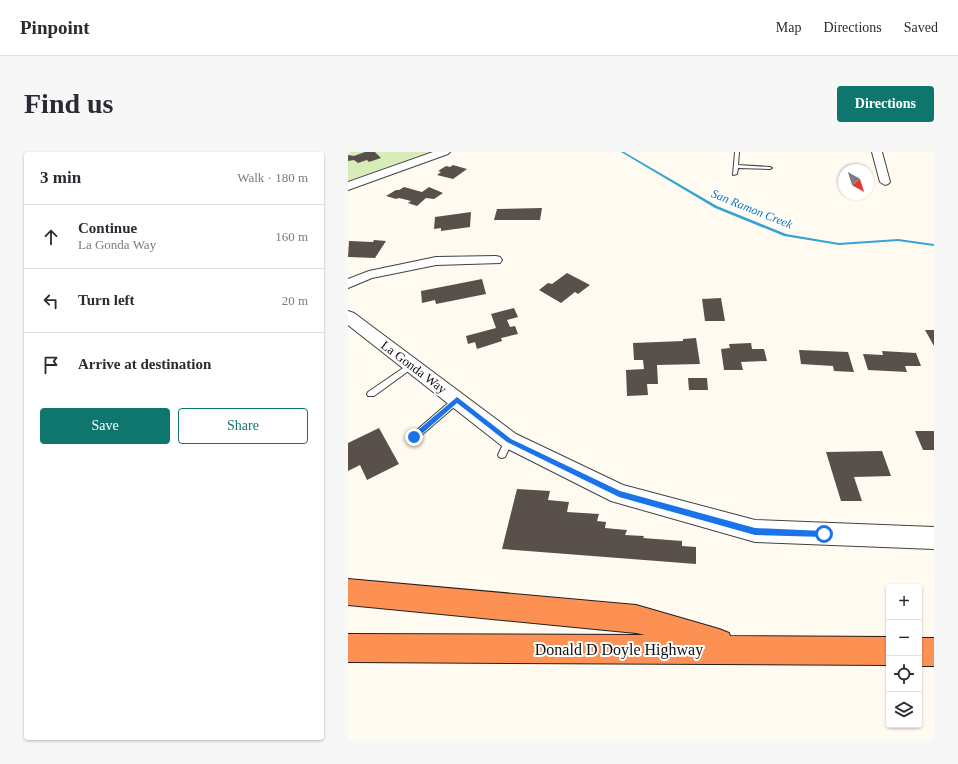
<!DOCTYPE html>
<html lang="en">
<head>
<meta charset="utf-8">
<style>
	:root { --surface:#fff; --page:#f7f7f7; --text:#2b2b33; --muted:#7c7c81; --line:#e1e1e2; --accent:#0f766e }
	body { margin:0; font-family:Georgia,serif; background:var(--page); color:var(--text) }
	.controls { position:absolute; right:12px; bottom:12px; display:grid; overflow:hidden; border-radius:4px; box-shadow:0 1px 3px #0004 }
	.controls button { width:36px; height:36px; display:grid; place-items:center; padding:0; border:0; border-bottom:1px solid var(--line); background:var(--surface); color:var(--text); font:20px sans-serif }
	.compass { position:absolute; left:490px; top:12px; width:36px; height:36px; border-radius:50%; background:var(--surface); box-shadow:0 1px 3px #0004; rotate:141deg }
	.stop { position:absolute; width:12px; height:12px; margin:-9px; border:3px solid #1a73e8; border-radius:50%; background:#fff }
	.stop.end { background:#1a73e8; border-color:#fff; box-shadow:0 1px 4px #0008 }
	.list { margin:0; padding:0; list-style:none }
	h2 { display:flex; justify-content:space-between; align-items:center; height:52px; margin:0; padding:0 16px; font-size:17px }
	h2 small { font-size:13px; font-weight:400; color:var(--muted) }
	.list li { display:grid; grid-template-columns:26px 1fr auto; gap:12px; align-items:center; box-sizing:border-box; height:64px; padding:0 16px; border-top:1px solid var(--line) }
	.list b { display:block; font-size:15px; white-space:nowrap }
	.list p { margin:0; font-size:13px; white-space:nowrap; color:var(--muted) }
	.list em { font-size:13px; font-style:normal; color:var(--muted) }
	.actions { display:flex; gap:8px; padding:12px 16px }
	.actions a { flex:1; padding:9px 0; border:1px solid var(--accent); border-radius:4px; text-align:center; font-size:14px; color:var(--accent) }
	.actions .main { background:var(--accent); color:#fff }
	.icon { flex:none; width:22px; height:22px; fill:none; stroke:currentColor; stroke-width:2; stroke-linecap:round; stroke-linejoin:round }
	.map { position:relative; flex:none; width:586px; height:588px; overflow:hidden; border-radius:4px }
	header { display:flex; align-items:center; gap:24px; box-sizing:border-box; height:56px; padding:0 20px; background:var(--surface); border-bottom:1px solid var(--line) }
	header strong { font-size:19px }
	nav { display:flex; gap:22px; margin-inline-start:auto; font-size:14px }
	.intro { display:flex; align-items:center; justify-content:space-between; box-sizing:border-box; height:96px; padding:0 24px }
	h1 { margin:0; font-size:28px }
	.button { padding:10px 18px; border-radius:4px; background:var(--accent); color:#fff; font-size:14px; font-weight:700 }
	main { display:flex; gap:24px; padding:0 24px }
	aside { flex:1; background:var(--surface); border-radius:4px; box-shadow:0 1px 3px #0004 }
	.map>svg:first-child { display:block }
	.green { fill:#d8ecb8 }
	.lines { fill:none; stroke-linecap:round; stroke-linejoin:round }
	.stream { fill:#35a3d5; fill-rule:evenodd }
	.building { fill:#594f4b }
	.service-casing { stroke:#424242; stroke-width:2 }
	.minor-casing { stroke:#424242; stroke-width:2 }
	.tertiary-casing { stroke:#424242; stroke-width:2 }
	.motorway-casing { stroke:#202020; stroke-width:2 }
	.service { fill:#fff; fill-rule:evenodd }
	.minor { fill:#fff; fill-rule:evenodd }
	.tertiary { fill:#fff; fill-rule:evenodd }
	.motorway { fill:#fc9153; fill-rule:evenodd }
	.route { fill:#1a73e8 }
	.labels { text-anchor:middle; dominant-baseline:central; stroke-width:4; stroke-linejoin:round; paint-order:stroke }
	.far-water-label { font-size:12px; font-style:italic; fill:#1073a9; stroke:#fff }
	.street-label { font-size:13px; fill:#0f0f0f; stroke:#fff }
	.near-street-label { font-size:16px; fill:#0f0f0f; stroke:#fff }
</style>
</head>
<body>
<header>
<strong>Pinpoint</strong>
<nav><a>Map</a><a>Directions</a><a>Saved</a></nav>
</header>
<div class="intro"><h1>Find us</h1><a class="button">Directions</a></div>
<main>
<aside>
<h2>3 min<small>Walk · 180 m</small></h2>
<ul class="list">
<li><svg class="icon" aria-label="ahead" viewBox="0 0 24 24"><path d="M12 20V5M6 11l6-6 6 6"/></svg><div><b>Continue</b><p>La Gonda Way</p></div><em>160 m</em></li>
<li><svg class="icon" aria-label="left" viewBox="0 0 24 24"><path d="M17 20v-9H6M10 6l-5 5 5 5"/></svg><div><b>Turn left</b></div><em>20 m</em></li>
<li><svg class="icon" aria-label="arrive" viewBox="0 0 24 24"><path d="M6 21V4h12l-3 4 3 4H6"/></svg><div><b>Arrive at destination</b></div></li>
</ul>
<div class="actions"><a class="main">Save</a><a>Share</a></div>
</aside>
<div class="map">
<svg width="586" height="588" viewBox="0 0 586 588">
	<rect width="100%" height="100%" fill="#fffbf1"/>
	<path class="green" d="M 0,0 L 81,0 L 0,29 Z"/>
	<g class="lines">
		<path class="stream" d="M 273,0 L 276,0 L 369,54 L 438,82 L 491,91 L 550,87 L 586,92 L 586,94 L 550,89 L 491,93 L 436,84 L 367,56 Z"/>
	</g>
	<path class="building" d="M 17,0 L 27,0 L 33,6 L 21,10 L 19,8 L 10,11 L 6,8 L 0,9 L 0,3 L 6,4 Z
		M 105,13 L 119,17 L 105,27 L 89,23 L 93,20 L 90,19 L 98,14 L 102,15 Z
		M 56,35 L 74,40 L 81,35 L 95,41 L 86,47 L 78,46 L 69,54 L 60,51 L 63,49 L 51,46 L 48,47 L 38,44 L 48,38 L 51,38 Z
		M 194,56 L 192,68 L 146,68 L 149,57 Z
		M 123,60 L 122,75 L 93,79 L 93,76 L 86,77 L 87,65 Z
		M 26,88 L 38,89 L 27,106 L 0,105 L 1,89 L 25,90 Z
		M 219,121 L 242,133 L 230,142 L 227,140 L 213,151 L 191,138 L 200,131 L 204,132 Z
		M 134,127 L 138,142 L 88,152 L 87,148 L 74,151 L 73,139 Z
		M 373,146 L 377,169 L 357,169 L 354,147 Z
		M 166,156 L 170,165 L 159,168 L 162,175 L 167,174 L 170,182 L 153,186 L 154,189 L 129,197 L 127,190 L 120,192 L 118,184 L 148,176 L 143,162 Z
		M 577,178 L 586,178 L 586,194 Z
		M 348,186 L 352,212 L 309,213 L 310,232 L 299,232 L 300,243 L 279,244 L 278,218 L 296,217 L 295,208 L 286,208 L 285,191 L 335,189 L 335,187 Z
		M 403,191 L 404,197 L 416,197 L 419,209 L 393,210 L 395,218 L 376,218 L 373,197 L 382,196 L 381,192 Z
		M 451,198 L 500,200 L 506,220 L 486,219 L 485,214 L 453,212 Z
		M 534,199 L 568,201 L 573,214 L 557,214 L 559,220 L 520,218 L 515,202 L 535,203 Z
		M 340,226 L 359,226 L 360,238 L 341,238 Z
		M 31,276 L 51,312 L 19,328 L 12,313 L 0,319 L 0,291 Z
		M 567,279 L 586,279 L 586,298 L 575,298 Z
		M 534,299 L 543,324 L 506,325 L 514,349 L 493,349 L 478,300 Z
		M 169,337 L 202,339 L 200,348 L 221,350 L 219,360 L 251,362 L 249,369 L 258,370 L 257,376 L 279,378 L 277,383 L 296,384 L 295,386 L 334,389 L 334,394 L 348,395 L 348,412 L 154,397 Z"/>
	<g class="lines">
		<defs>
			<path id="service" d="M 387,0 L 391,0 L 390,13 L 422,15 L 424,16 L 422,17 L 390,16 L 389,22 L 385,23 Z
				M 64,210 L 66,211 L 68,213 L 66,215 L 26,244 L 20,244 L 19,242 L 20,240 Z
				M 109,245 L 113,248 L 112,250 L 69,287 L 63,287 L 62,285 L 63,283 L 106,246 Z
				M 161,285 L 164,286 L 165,288 L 158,303 L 157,305 L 154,306 L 151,305 L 150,303 L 157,288 L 158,286 Z"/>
			<path id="minor" d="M 524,0 L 534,0 L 542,30 L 540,32 L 537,33 L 532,30 Z
				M 148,104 L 152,105 L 154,108 L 152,111 L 88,113 L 24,126 L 0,136 L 0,127 L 21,119 L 88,105 Z"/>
			<path id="tertiary" d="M 85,0 L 102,0 L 100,2 L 0,38 L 0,30 Z
				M 0,159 L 6,161 L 168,282 L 275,333 L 407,368 L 586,375 L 586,397 L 407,390 L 263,349 L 154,294 L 0,173 Z"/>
			<path id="motorway" d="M 0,427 L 288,453 L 371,477 L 381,481 L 382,484 L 541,485 L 541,513 L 0,510 L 0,482 L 297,483 L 288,481 L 0,453 Z
				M 571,486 L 586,486 L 586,514 L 571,514 Z"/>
		</defs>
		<use href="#service" class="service-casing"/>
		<use href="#minor" class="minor-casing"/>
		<use href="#tertiary" class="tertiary-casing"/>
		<use href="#motorway" class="motorway-casing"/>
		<use href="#service" class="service"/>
		<use href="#minor" class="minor"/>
		<use href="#tertiary" class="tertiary"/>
		<use href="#motorway" class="motorway"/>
	</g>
	<path class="route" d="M 109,245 L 163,287 L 272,339 L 407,376 L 476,379 L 479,382 L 476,385 L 407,383 L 271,345 L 159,290 L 109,251 L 68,287 L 64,287 L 64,283 Z"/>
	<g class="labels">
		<g class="far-water-label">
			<text transform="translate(404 57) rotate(22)">San Ramon Creek</text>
		</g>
		<g class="street-label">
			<text transform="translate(66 215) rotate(37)">La Gonda Way</text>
		</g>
		<g class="near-street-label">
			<text x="271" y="497">Donald D Doyle Highway</text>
		</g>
	</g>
</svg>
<div class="controls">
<button>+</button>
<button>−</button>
<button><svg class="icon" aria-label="locate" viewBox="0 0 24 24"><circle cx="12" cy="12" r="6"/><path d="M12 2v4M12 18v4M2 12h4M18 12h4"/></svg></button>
<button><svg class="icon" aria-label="layers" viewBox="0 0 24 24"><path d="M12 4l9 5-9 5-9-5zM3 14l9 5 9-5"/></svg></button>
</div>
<svg class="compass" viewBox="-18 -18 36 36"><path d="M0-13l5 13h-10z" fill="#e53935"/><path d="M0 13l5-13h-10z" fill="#7c7c81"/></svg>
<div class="stop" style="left:476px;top:382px"></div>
<div class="stop end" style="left:66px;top:285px"></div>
</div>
</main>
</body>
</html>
